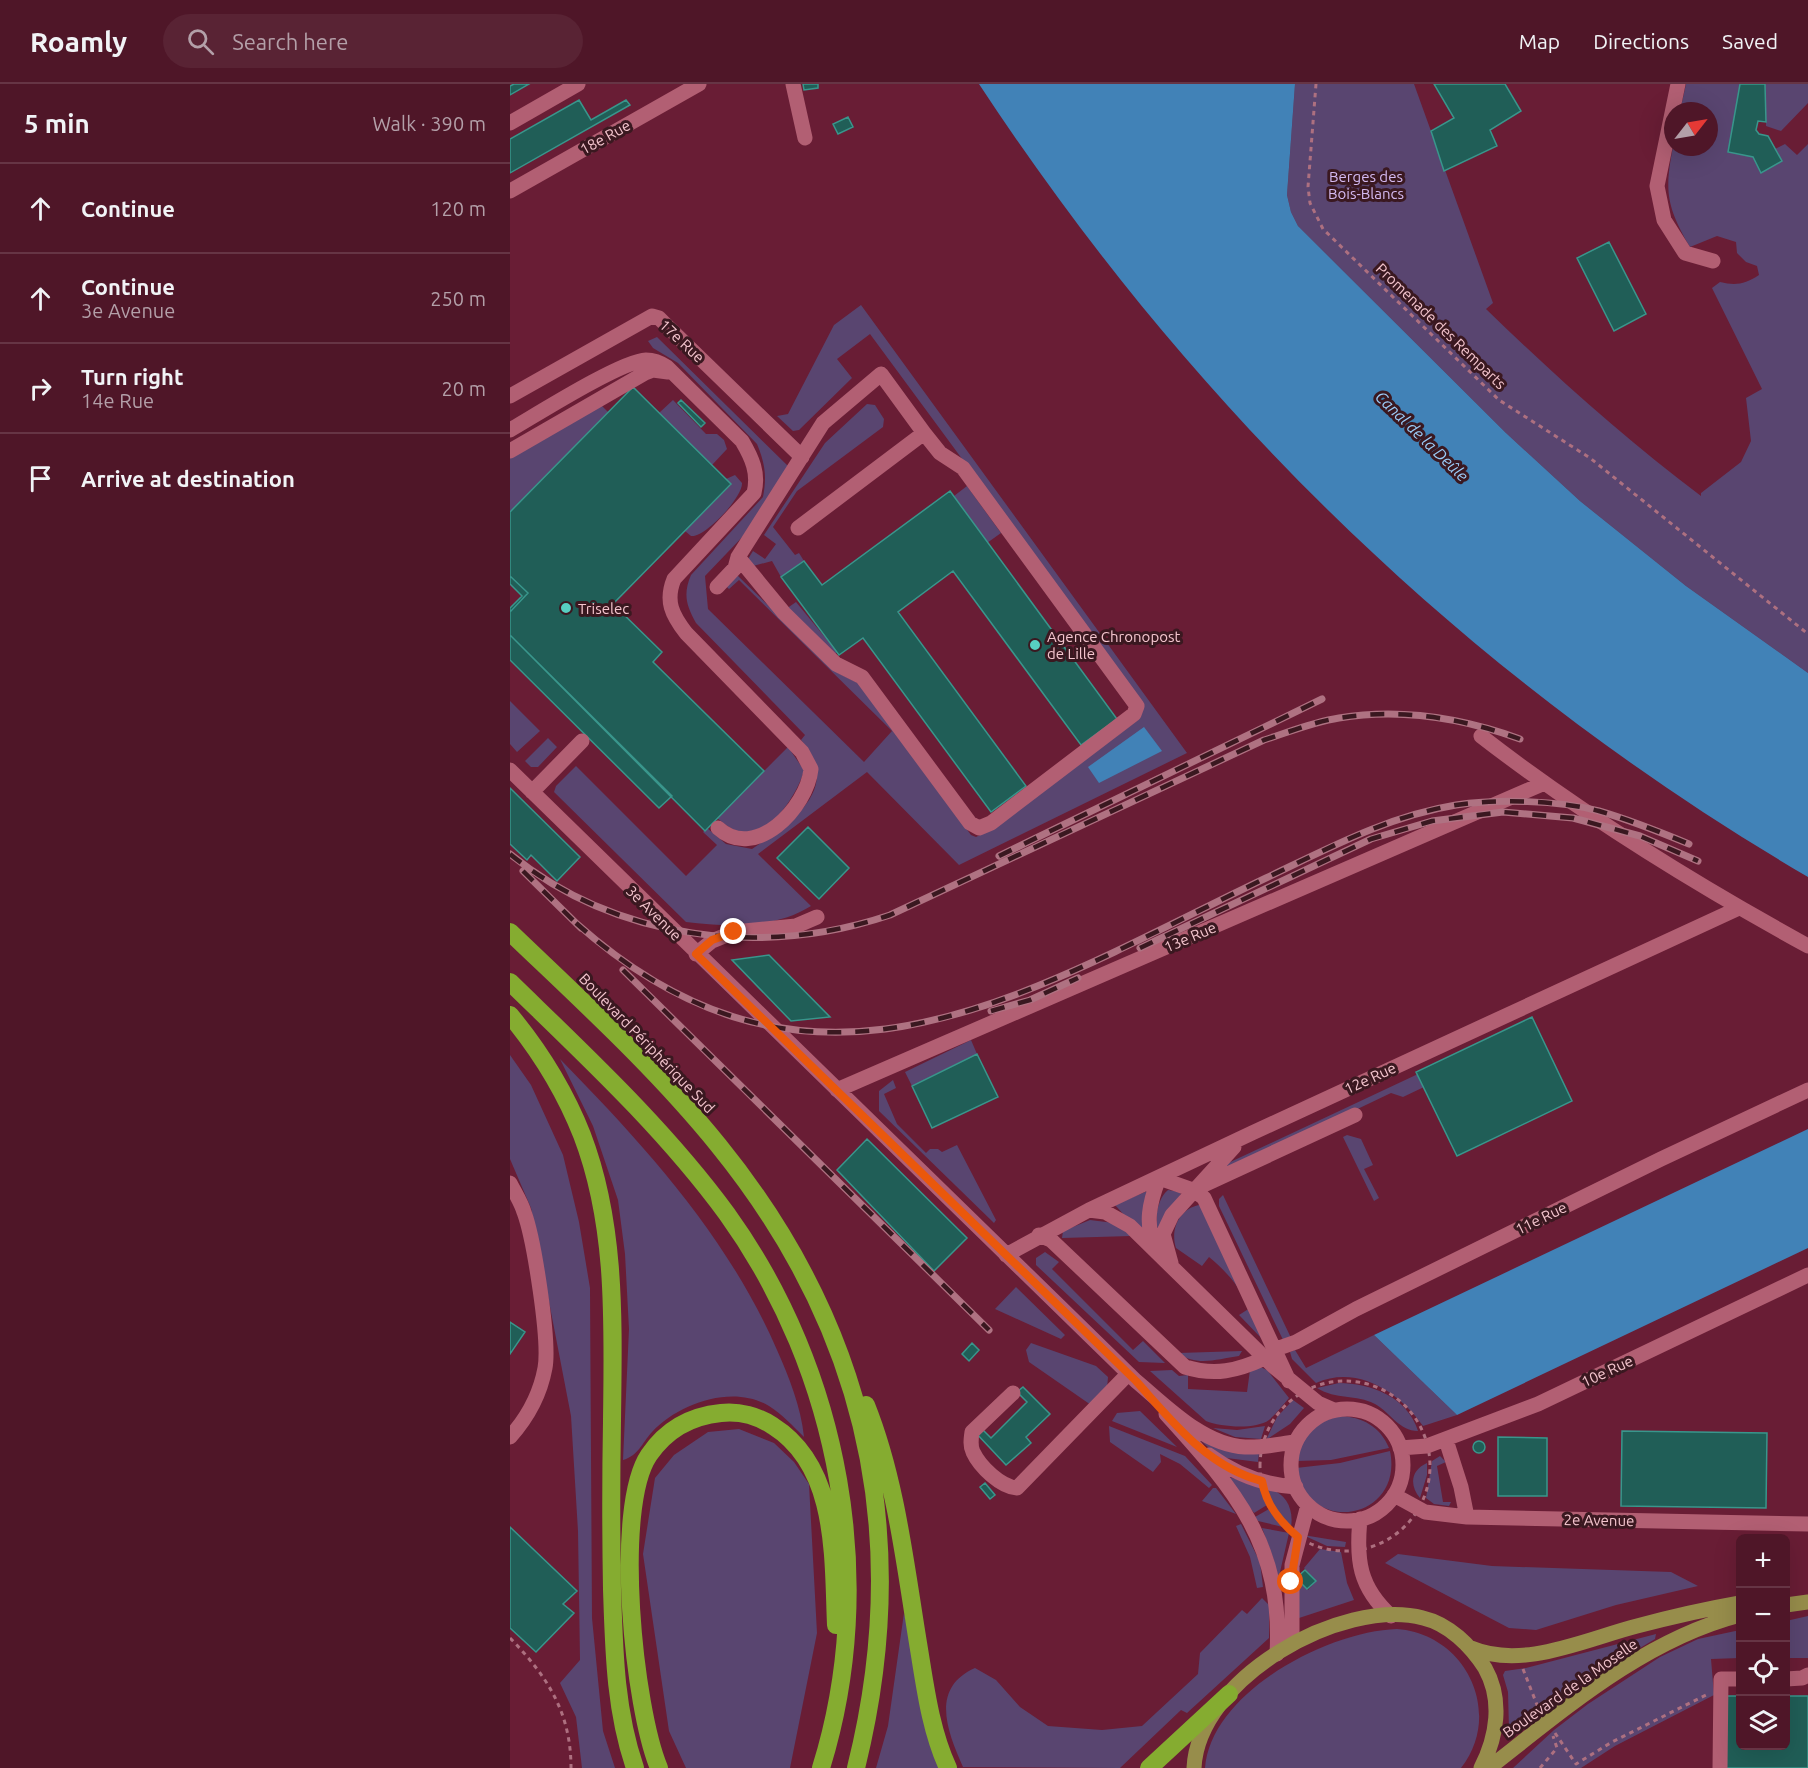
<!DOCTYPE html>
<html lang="en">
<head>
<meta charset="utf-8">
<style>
	:root { --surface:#4f1628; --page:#592334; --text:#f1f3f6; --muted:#b39fa8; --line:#663545 }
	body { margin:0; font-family:Ubuntu,sans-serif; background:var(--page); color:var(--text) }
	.controls { position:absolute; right:18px; bottom:18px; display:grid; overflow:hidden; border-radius:9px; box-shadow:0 6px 24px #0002 }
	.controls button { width:54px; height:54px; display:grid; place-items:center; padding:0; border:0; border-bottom:2px solid var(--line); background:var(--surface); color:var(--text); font:30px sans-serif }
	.compass { position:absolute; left:1154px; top:18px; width:54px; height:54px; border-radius:50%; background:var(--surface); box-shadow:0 6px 24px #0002; rotate:59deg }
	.stop { position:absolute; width:18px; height:18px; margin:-14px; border:4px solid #ea580c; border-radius:50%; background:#fff }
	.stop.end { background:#ea580c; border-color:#fff; box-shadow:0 2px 6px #0008 }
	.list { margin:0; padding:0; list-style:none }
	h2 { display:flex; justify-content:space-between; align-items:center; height:78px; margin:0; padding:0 24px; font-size:26px }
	h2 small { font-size:20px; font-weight:400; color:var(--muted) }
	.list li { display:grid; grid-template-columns:39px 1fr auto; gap:18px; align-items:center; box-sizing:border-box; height:90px; padding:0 24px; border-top:2px solid var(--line) }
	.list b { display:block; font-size:22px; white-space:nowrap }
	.list p { margin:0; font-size:20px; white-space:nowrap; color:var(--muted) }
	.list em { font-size:20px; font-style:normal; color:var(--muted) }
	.icon { flex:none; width:33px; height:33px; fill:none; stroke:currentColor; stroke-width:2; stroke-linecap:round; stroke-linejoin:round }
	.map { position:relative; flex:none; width:1298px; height:1684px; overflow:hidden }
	header { display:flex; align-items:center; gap:36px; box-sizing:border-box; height:84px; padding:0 30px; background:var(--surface); border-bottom:2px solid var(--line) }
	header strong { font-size:28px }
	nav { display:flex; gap:33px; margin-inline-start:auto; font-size:21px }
	.search { width:420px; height:54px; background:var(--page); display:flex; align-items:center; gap:15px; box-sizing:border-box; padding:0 21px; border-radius:33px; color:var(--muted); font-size:22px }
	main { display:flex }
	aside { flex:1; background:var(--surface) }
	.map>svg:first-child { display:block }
	.green { fill:#594570 }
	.water { fill:#4182b7 }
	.building { fill:#205e57; stroke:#39968c; stroke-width:1.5 }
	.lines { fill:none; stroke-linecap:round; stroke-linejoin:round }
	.path { stroke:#ad7080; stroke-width:3; stroke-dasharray:4.5 4.5; stroke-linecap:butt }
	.minor { stroke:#b25f73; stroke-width:15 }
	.major { stroke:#978d4b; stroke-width:15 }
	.highway { stroke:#85ac30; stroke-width:18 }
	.rail-casing { stroke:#af7282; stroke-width:7 }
	.rail { stroke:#3a1820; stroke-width:4.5; stroke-dasharray:14; stroke-linecap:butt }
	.route { stroke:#ea580c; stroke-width:8 }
	.poi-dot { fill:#57cec1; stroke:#3a1820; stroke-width:2 }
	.labels { text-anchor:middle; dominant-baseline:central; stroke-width:6; stroke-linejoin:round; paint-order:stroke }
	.street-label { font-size:15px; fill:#f4c5ce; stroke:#3a1820 }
	.park-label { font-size:15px; fill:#d4baf2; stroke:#3a1820 }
	.poi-label { font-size:15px; fill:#f4c5ce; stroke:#3a1820; text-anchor:start }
	.water-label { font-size:16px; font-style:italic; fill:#9bcdf9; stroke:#3a1820 }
</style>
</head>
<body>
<header>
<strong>Roamly</strong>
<div class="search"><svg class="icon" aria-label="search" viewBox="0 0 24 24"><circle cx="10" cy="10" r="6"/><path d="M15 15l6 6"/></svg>Search here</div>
<nav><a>Map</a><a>Directions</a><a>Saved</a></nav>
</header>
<main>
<aside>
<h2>5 min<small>Walk · 390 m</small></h2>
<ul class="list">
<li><svg class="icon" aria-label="ahead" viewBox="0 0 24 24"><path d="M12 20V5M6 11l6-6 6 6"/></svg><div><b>Continue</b></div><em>120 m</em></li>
<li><svg class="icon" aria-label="ahead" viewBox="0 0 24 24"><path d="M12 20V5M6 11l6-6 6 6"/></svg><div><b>Continue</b><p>3e Avenue</p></div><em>250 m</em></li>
<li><svg class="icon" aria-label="right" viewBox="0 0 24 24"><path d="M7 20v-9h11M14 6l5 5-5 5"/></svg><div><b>Turn right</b><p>14e Rue</p></div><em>20 m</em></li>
<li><svg class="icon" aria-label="arrive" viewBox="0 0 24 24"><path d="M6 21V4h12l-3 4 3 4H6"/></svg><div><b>Arrive at destination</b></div></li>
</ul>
</aside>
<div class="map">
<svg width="1298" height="1684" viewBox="0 0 1298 1684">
	<rect width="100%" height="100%" fill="#691d35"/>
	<path class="green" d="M 785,0 L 904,0 L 983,219 L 976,225 C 1044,291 1115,355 1191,412 L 1191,409 L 1231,378 L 1241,357 L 1236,314 L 1252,305 L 1202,204 L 1210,198 C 1226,202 1235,200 1249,191 L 1247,182 L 1236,178 L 1227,169 L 1226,158 L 1207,152 L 1180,163 C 1157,123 1154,108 1163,63 L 1199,63 L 1199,27 L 1170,27 L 1176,0 L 1230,0 L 1243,73 L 1251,88 L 1272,77 L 1265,65 L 1275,60 L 1287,71 L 1298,60 L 1298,589 L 1176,502 L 1070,417 L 996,349 L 788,142 L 781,128 L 777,111 Z
		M 1255,0 L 1298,0 L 1298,19 L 1271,47 L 1256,42 Z
		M 351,221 L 677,669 L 449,781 L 357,688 L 248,770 L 301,822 C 264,845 218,843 176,838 L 44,708 L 46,702 L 66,682 L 176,792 L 207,761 L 193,748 L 197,744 L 216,760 L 242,765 C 280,739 334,705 291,656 L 295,651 L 186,539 C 176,521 173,510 181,491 L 253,413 C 257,393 255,379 247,360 L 168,279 L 143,264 L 138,257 L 147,253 L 279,383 L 238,447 L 195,492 L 198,525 L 354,678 L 382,647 L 229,496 L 219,505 L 216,502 L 227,491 L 328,589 L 350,600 L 461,751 L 466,753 L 480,746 L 628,636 L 629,615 L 360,250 L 327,275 L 342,294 L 289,346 L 283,347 L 267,332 L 278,330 L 324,241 Z
		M 163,316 L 196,350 L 207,350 L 214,356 L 217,365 L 202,381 L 149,329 Z
		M 90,320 L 98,328 L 0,428 L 0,371 Z
		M 357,320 L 365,321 L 374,335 L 373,343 L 287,407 L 263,443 L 285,471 L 289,469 L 294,477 L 271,493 L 262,477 L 243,482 L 238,475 L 243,467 L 255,475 L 266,460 L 254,451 L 315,359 Z
		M 225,391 L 232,399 C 233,413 195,454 181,452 L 175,447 L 221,401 L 216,395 Z
		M 457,402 L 491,449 L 477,459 L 444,412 Z
		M 286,518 L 327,568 L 323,572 L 276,525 Z
		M 0,617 L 30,647 L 7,668 L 0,660 Z
		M 38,654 L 47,663 L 28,683 L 21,683 L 15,677 Z
		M 278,663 L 294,686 C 290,705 263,748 241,749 C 226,749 218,743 207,734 Z
		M 461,956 L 467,970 L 402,1002 L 395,988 Z
		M 0,971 L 21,1001 L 53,1071 L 69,1138 L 80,1204 L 82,1534 L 93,1647 L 105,1684 L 72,1684 L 66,1633 L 50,1599 L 70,1576 L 68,1447 L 61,1332 L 21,1124 L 0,1075 Z
		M 50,975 C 135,1062 218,1153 267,1266 C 279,1293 291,1323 294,1353 C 283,1342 272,1330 259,1322 C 223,1300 169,1319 142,1348 C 132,1359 128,1372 113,1376 L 119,1245 L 115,1170 L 108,1116 L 83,1042 Z
		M 908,990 L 914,1003 L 893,1013 L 881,1009 L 711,1090 L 716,1080 Z
		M 383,996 L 386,1004 L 374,1010 L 387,1040 L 416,1069 L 420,1065 L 428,1065 L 432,1068 L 447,1061 L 486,1136 L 484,1139 L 369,1027 L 369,1007 Z
		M 837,1051 L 851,1055 L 863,1081 L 854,1085 L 869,1114 L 864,1117 L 833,1053 Z
		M 658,1106 L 670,1108 L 671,1112 L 648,1146 C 644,1134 648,1114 658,1106 Z
		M 637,1107 L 633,1145 L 627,1145 L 605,1121 Z
		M 713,1111 L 782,1256 L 775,1260 L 709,1122 L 709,1115 Z
		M 689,1121 L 698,1128 L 757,1254 L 755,1258 L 729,1231 L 740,1224 C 729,1202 718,1189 699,1173 L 692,1182 L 666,1164 C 660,1146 669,1125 689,1121 Z
		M 580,1136 L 604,1139 L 621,1152 L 552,1154 L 553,1147 Z
		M 535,1168 L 549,1178 L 542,1185 L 623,1266 L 633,1257 L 655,1279 L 629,1278 L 526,1181 L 526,1174 Z
		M 506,1203 L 555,1251 L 551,1255 L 485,1225 Z
		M 864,1251 L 947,1331 L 913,1342 C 890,1309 848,1280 806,1299 L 782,1275 L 780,1268 L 785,1266 L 796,1284 Z
		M 521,1259 L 586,1282 L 598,1293 L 597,1305 L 581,1321 L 519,1278 L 516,1266 Z
		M 732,1267 L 729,1272 C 707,1275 687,1283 668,1269 Z
		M 748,1282 L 757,1286 L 779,1314 C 773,1321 766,1330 759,1336 C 745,1346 711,1343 696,1337 L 640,1287 L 662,1286 L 669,1292 L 678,1291 L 678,1305 L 737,1308 L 740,1286 Z
		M 829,1299 C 860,1299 898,1313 908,1347 C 889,1347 881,1329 865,1320 C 846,1310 826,1316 807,1304 Z
		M 783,1316 L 794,1324 L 780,1340 L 756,1356 L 767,1333 Z
		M 630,1327 L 667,1363 L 602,1337 L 607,1329 Z
		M 830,1332 C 852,1333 870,1342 879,1364 L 821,1376 L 786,1377 C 790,1353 805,1337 830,1332 Z
		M 599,1342 L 675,1372 L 702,1401 L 699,1404 L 670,1380 L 650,1370 L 651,1378 L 643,1388 L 600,1358 Z
		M 755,1342 L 751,1355 L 725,1353 L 703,1344 L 727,1346 Z
		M 229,1345 L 264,1359 L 284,1378 L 299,1400 L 307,1549 L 280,1684 L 176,1684 L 159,1647 L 133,1470 L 145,1394 L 164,1371 L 198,1348 Z
		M 679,1346 L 749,1369 L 748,1378 L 709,1373 Z
		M 880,1367 C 894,1435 799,1454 786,1384 L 830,1379 Z
		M 930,1372 L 936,1378 L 927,1382 L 933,1418 L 941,1418 L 939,1422 L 924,1420 L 916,1414 L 922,1377 Z
		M 917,1379 L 917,1391 L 910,1414 C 899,1401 901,1386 917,1379 Z
		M 716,1392 L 751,1403 L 757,1421 L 744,1429 Z
		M 703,1404 L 706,1404 L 726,1430 L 692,1417 Z
		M 756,1404 C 776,1408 784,1425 781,1443 L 764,1423 Z
		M 759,1425 L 773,1443 L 748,1437 L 745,1433 Z
		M 731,1440 L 750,1478 L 753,1503 L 747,1504 L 740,1473 L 726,1442 Z
		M 752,1444 L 779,1449 L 770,1488 L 771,1515 L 763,1474 Z
		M 793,1451 L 836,1458 L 835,1463 L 817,1462 Z
		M 810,1465 L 831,1468 L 837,1499 L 844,1516 L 789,1534 L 786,1495 L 798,1506 L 806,1497 L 794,1484 Z
		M 888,1470 L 982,1482 L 1161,1488 L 1188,1502 L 1106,1521 L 1026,1546 L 999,1544 L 875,1479 Z
		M 752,1514 L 759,1521 L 759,1554 L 677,1629 L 671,1626 L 610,1684 L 453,1683 C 437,1647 420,1604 465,1584 L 486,1596 L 510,1623 L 538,1642 L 592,1646 L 632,1642 L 688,1590 L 690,1569 L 732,1526 L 737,1530 Z
		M 394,1529 L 431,1684 L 366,1684 L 378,1642 Z
		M 1298,1532 L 1298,1574 L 1276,1574 L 1276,1537 Z
		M 887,1545 C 956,1550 994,1629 951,1684 L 695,1684 C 701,1608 818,1547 887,1545 Z
		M 1230,1546 L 1230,1574 L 1201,1575 L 1204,1611 L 1105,1662 L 1071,1684 L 1003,1684 L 1044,1646 L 1078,1620 L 1150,1573 L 1188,1555 Z
		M 1146,1550 L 1145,1555 L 1092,1587 L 1008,1648 L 1004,1650 L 999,1646 L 998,1608 L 993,1591 L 995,1587 L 1016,1584 Z"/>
	<path class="water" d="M 469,0 L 785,0 L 777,111 L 781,128 L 788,142 L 996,349 L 1070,417 L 1176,502 L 1298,589 L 1298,793 C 960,595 684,327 469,0 Z
		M 634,643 L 652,667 L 589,699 L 578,683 Z
		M 1298,1045 L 1298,1164 L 947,1331 L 864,1251 Z"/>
	<path class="building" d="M 4,0 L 19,0 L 0,11 L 0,2 Z
		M 293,0 L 308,0 L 308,4 L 294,6 Z
		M 924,0 L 995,0 L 1011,27 L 980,46 L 987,62 L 934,87 L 921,47 L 944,34 Z
		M 1230,0 L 1255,0 L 1256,38 L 1248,37 L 1246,46 L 1249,50 L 1258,52 L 1272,77 L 1251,89 L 1243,73 L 1218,68 Z
		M 69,16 L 81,36 L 116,16 L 120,21 L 0,89 L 0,55 Z
		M 338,33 L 343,43 L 328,50 L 323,40 Z
		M 1099,158 L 1136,230 L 1104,247 L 1067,174 Z
		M 123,303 L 221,400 L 103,520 L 152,568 L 143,578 L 254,687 L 195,747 L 0,551 L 0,528 L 18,509 L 0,492 L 0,428 Z
		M 171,316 L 195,339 L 191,343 L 168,319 Z
		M 440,407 L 607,635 L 571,661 L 443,487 L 388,528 L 516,702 L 481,728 L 353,554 L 329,571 L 271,493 L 294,477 L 312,501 Z
		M 0,492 L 18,509 L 0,528 L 0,524 L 12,512 L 0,500 Z
		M 0,551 L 162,712 L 149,724 L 0,576 Z
		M 0,704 L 70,773 L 47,797 L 21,771 L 17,776 L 0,760 Z
		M 298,743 L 339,784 L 309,815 L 267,774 Z
		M 259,871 L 320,933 L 281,937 L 222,876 Z
		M 1022,933 L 1062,1017 L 947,1072 L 906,988 Z
		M 467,970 L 488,1013 L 422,1044 L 402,1002 Z
		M 357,1055 L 457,1154 L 424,1187 L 327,1086 Z
		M 0,1238 L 15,1248 L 0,1270 Z
		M 462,1259 L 469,1266 L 459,1277 L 452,1270 Z
		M 513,1303 L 540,1330 L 516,1353 L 521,1359 L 496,1381 L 465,1348 L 470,1343 L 481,1354 L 517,1318 L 507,1308 Z
		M 1112,1347 L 1257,1349 L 1256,1424 L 1111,1422 Z
		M 988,1353 L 1037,1354 L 1037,1412 L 988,1412 Z
		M963 1363a6 6 0 1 1 12 0a6 6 0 1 1-12 0Z
		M 475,1399 L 485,1411 L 480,1415 L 470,1403 Z
		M 0,1443 L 67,1507 L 53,1520 L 64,1529 L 26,1568 L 0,1544 Z
		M 795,1486 L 806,1497 L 797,1505 L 786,1494 Z
		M 1215,1612 L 1230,1612 L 1230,1662 L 1276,1662 L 1276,1612 L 1298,1612 L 1298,1684 L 1215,1684 Z"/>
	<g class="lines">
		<path class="path" d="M 806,0 L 798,103 L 800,119 L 813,145 L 989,316 L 1080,374 L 1298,550
			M750 1382a85 85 0 1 1 170 0a85 85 0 1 1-170 0Z
			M 0,1554 C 38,1593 61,1629 61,1684
			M 1013,1585 L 1029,1626
			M 1045,1649 L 1066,1680 L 1102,1658 L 1196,1611
			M 1030,1684 L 1047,1664 L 1043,1652"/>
		<path class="minor" d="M 283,0 L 295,54
			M 1168,0 L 1147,102 L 1154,136 L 1175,169 L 1203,177
			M 0,39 L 68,0
			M 0,107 L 189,0
			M 0,312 L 142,232 L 149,234 L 157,242 L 292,373
			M 0,346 C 26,331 111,277 136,276 C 144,276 151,279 157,283 L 232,357 C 242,374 249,389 244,409 L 164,495 C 155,517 162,531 176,549 L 292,668 L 301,685 C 297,724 245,778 208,744
			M 0,367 L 135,289 L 143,286 L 158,288
			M 228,473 L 274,529 L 326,580 L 352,593 L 460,739 L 469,744 L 481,739 L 624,630 L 627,622 L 453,384 L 430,369 L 414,349
			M 207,503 L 225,484 L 228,473 L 313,339 L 371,290 L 414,349 L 288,444
			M 971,652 C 1073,731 1185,800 1298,862
			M 0,686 L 626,1297 C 656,1322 693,1361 735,1363 C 752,1364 769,1360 785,1358
			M 22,708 L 72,657
			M 186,870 L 202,857 L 224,848 L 286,842 L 307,833
			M 327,1006 L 1032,700
			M 0,1099 C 5,1109 11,1118 14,1128 C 24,1155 40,1257 35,1284 C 30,1311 18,1333 0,1353
			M 683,1106 L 845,1031
			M 579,1126 L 595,1128 L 620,1142 L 763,1282 L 808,1319 L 824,1326
			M 529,1151 L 541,1156 L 675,1283 C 705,1292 727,1287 755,1274
			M 645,1165 C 635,1139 639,1120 649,1094 L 683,1106 L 694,1114 L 779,1297
			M 496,1171 L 579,1126 L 742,1049 L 1229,824
			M 661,1179 L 653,1150 L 662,1131 L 724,1063
			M 766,1265 L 786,1258 L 846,1225 L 1151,1075 L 1298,1006
			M 503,1309 L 462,1348 C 461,1355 460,1362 463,1368 C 470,1383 491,1403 507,1404 L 618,1290
			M781 1381a56 56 0 1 1 112 0a56 56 0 1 1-112 0Z
			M 656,1330 C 726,1407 773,1461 767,1570
			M 936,1356 L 951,1403 L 957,1433
			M 890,1364 L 917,1362 L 1028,1320 L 1298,1191
			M 699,1371 C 725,1390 754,1401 786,1403
			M 884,1411 L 915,1428 L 957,1433 L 1298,1440
			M 850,1435 C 846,1476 849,1503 881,1532
			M 782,1560 L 782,1481 L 798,1421
			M 1276,1595 L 1292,1594 L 1298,1591
			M 1210,1684 L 1211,1595 L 1230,1595"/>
		<path class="major" d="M 1276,1521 L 1298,1518
			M 961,1564 C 1013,1586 1076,1555 1127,1542 C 1161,1533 1196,1525 1230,1519
			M 684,1684 C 688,1595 831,1513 913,1534 C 939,1540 961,1562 975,1584 C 993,1616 987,1653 971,1684
			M 979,1684 C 1056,1624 1134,1556 1230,1531"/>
		<path class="highway" d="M 0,848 C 72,917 146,984 209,1062 C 358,1246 403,1455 346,1684
			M 0,898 C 76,972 154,1044 217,1130 C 330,1287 369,1498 311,1684
			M 0,931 C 29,966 55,1008 72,1051 C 107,1142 103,1242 102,1337 C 101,1393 101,1449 102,1505 C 104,1566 105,1626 125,1684
			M 356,1321 C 386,1396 395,1480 408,1559 C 415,1601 420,1645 438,1684
			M 149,1684 C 124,1625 103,1424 139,1371 C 156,1346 181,1332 211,1329 C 229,1327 248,1332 263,1342 C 328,1383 323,1473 326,1541
			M 639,1684 L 719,1610"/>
		<defs>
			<path id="rail" d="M 0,770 C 106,856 252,874 380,831 L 754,656 C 779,648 803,638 829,634 C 891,624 952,634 1010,655
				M 489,772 L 812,615
				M 13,787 L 71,844
				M 66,839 C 304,1051 515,909 756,794 C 817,765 878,732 946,721 C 987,715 1048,716 1089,727 C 1120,736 1150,748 1179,760
				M 630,864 L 861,755 L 922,737 L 993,728 L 1063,734 L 1130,752 L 1188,777
				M 113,886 L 479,1246
				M 481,927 L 520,916 L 568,894"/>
		</defs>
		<use href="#rail" class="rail-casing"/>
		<use href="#rail" class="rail"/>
	</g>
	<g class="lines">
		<path class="route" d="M 224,848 L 202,856 L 186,870 L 626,1297 C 662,1337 697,1383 752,1397 C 756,1421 770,1438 788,1453 L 781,1498"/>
	</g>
	<g class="poi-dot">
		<circle cx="56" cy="524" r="6"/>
		<circle cx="525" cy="561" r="6"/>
	</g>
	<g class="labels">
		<g class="street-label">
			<text transform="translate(95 53) rotate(-29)">18e Rue</text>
			<text transform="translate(931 242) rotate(44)">Promenade des Remparts</text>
			<text transform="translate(172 257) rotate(43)">17e Rue</text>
			<text transform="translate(144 829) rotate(45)">3e Avenue</text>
			<text transform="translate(680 853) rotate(-23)">13e Rue</text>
			<text transform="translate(137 959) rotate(46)">Boulevard Périphérique Sud</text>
			<text transform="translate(860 994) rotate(-25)">12e Rue</text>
			<text transform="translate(1031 1134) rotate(-26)">11e Rue</text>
			<text transform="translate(1097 1287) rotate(-25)">10e Rue</text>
			<text transform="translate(1089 1436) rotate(1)">2e Avenue</text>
			<text transform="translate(1060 1604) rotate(-35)">Boulevard de la Moselle</text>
		</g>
		<g class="park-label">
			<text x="856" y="92">Berges des<tspan x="856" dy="17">Bois-Blancs</tspan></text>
		</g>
		<g class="poi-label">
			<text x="68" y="524">Triselec</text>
			<text x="537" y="552">Agence Chronopost<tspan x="537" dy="17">de Lille</tspan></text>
		</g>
		<g class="water-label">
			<text transform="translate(912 352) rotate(44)">Canal de la Deûle</text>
		</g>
	</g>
</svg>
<div class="controls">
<button>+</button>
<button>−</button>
<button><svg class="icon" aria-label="locate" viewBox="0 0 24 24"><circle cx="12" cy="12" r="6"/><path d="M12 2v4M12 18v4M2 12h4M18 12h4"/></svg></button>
<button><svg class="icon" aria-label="layers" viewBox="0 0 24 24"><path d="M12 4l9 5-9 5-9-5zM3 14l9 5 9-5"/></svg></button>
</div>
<svg class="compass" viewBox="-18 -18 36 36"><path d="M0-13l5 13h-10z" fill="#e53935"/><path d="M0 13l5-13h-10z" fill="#b39fa8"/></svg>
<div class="stop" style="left:781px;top:1498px"></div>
<div class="stop end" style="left:224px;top:848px"></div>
</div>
</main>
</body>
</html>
